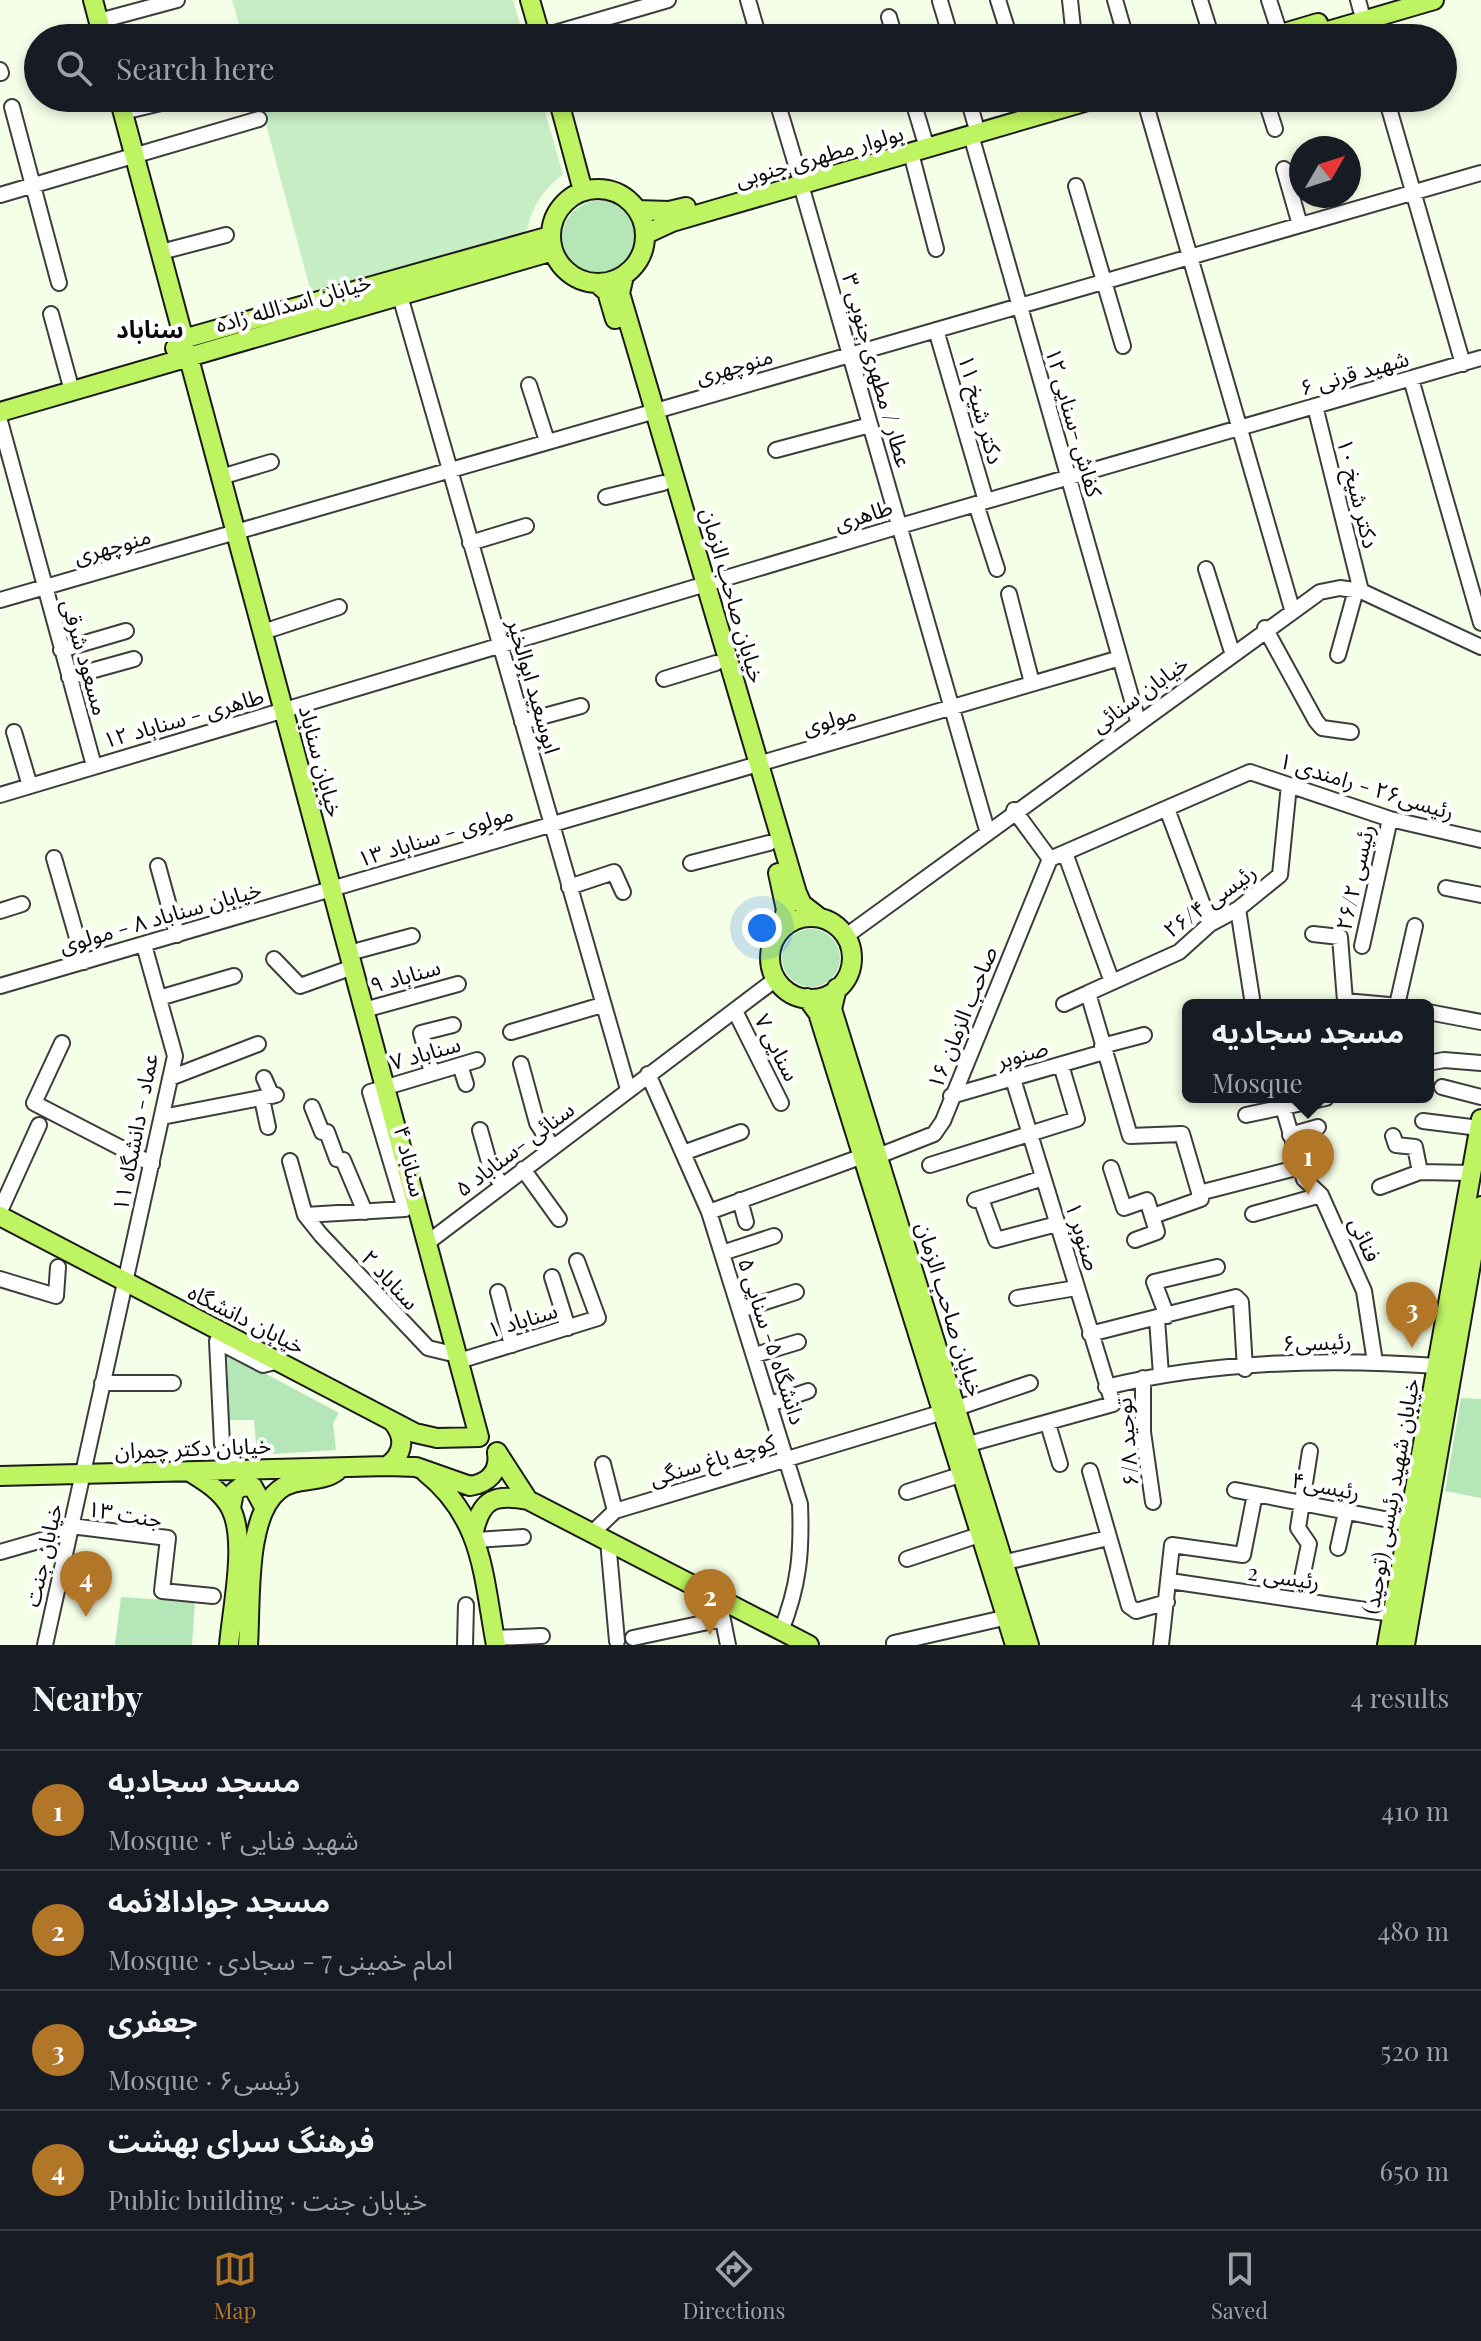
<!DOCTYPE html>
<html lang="en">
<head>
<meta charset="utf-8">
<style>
	:root { --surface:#171b24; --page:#20242c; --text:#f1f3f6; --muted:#9ea1a6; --line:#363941; --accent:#b27629 }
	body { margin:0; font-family:"Playfair Display","Noto Sans Arabic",serif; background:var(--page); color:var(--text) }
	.compass { position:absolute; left:1289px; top:136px; width:72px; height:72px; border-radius:50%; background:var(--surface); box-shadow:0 4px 12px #0003; rotate:51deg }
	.you { position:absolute; left:762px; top:928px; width:28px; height:28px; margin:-20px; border:6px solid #fff; border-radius:50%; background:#1a73e8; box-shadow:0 0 0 12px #1a73e833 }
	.badge { display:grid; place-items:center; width:52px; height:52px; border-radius:50%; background:var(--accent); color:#fff; font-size:26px; font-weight:700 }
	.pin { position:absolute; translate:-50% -66px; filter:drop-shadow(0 2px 4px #0008) }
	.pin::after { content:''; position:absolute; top:42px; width:28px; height:24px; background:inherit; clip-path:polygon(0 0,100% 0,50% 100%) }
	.popup { position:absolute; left:1182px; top:999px; width:252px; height:104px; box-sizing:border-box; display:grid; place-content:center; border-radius:12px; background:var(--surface); filter:drop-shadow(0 2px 6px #0005); font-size:26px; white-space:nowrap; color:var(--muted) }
	.popup b { font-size:30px; color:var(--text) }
	.popup::after { content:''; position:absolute; left:50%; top:100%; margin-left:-16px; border:16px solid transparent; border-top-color:var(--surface) }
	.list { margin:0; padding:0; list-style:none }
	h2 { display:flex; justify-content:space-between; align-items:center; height:104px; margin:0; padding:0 32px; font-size:34px }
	h2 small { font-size:26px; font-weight:400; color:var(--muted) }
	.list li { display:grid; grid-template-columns:52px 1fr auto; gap:24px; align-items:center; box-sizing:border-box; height:120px; padding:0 32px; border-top:2px solid var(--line) }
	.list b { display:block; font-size:30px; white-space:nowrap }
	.list p { margin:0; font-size:26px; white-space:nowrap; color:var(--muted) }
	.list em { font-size:26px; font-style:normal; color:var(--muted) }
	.icon { flex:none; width:44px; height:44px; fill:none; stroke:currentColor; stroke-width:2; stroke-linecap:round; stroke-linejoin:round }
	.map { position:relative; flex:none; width:1481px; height:1645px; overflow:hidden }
	.search { position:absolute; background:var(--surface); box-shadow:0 4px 12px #0003; left:24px; right:24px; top:24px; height:88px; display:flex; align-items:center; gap:20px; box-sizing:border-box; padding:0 28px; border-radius:44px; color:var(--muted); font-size:30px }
	.sheet { height:584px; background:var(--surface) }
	nav { display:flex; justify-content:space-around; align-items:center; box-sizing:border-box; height:112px; border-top:2px solid var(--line); background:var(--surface); font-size:22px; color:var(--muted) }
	nav a { display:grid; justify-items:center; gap:4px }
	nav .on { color:var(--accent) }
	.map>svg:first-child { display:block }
	.green { fill:#b4e6b8 }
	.pitch { fill:#c7edc5 }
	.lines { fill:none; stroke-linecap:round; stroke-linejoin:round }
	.minor-casing { stroke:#3d3d3d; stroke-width:18 }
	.major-casing { stroke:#1b1b1b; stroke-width:22 }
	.minor { stroke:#fff; stroke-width:14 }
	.major { stroke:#bef362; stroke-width:18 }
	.labels { text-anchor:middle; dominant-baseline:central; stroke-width:8; stroke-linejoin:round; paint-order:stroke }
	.street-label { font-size:22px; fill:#0a0a0a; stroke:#fff }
	.neighbourhood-label { font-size:24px; font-weight:bold; fill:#0a0a0a; stroke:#fff }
</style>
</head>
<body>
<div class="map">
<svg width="1481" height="1645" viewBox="0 0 1481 1645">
	<rect width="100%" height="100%" fill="#f5fee7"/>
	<path class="green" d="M 606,200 C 682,223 597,317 566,253 C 553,224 577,198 606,200 Z
		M782 958a29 29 0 1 1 58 0a29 29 0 1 1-58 0Z
		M 227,1353 L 339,1413 L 333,1423 L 336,1450 L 257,1455 L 254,1420 L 229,1420 Z
		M 1461,1398 L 1481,1399 L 1481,1498 L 1445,1491 Z
		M 121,1597 L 195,1602 L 192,1645 L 115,1645 Z"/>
	<path class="pitch" d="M 232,0 L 513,0 L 524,38 L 243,38 Z
		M 259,98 L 541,98 L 563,174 C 541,192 532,207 526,234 L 313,300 Z"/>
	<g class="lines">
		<defs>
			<path id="minor" d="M 748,0 L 759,38
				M 998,0 L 1010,38
				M 1070,0 L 1074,38
				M 1115,0 L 1126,38
				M 1200,0 L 1212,38
				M 1269,0 L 1280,34
				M 1358,0 L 1361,11
				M 940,1 L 951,38
				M 889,17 L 895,38
				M 99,21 L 177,0
				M 1364,21 L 1369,38
				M 541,37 L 668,0
				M 0,70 L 1,73
				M 776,98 L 799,175
				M 912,98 L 924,138
				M 968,98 L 975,123
				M 1028,98 L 1031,107
				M 1144,98 L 1292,609
				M 1265,98 L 1275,129
				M 1386,98 L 1463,364
				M 12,107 L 59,283
				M 123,112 L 182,98
				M 971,135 L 1138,721
				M 911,153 L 936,249
				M 1284,169 L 1300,225
				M 801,185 L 987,830
				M 1076,186 L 1123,346
				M 0,195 L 259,119
				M 161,252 L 226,235
				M 400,296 L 628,1089
				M 51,314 L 72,391
				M 936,330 L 986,501
				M 1411,379 L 1481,623
				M 529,385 L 547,441
				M 1315,406 L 1361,591
				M 0,421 L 94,766
				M 776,450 L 870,425
				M 221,477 L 271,462
				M 606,497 L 663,483
				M 976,504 L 997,569
				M 470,543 L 526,526
				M 1206,569 L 1232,652
				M 1009,594 L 1032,683
				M 0,600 L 1481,173
				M 1265,628 L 1316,721 L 1322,728 L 1351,732
				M 263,632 L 339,607
				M 61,650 L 126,631
				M 1338,655 L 1356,590
				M 69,677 L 134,659
				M 664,679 L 716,663
				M 522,722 L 581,706
				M 14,732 L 30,786
				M 0,795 L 900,526 L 1481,358
				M 1167,809 L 1210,924
				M 1014,810 L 1050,859
				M 1065,853 L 1112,982
				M 54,858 L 84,962
				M 1050,859 L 1250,772 L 1390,819 L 1481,840
				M 691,863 L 769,843
				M 158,866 L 177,935
				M 569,887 L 614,872 L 623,892
				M 1446,888 L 1481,895
				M 1238,909 L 1253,1005
				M 0,911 L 22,904
				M 1313,934 L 1340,937 L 1345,1001
				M 846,936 L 1320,592 L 1340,588 L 1361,591 L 1481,647
				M 1362,946 L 1390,819
				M 349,953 L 412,936
				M 274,959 L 300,986 L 353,967
				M 0,986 L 1120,658
				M 159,998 L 234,976
				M 1064,1004 L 1088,993
				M 1345,1005 L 1345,1001 L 1389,1005
				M 1397,1005 L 1415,926
				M 364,1010 L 458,984
				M 735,1011 L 781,1103
				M 1428,1012 L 1481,1022
				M 511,1032 L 602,1005
				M 62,1043 L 34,1103 L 152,1164
				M 1102,1046 L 1144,1035
				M 1428,1063 L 1444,1060 L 1481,1063
				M 521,1064 L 537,1123 L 552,1146
				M 460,1065 L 466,1084
				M 432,1073 L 421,1033 L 453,1025
				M 648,1074 L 709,1212 L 800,1504 C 802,1552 799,1586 781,1631
				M 170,1078 L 258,1044
				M 264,1078 L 272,1096
				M 1442,1087 L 1481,1097
				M 951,1096 L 1104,1052
				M 1280,1097 L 1304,1179 L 1321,1195 L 1364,1291 L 1375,1362
				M 262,1099 L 268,1127
				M 312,1107 L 322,1132 L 327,1132 L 337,1159 L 343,1160 L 365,1212
				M 1246,1115 L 1326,1098
				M 162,1117 L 276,1095
				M 1423,1121 L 1479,1128
				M 480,1130 L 491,1169 L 502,1185
				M 1290,1135 L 1318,1127
				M 1393,1136 L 1396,1145 L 1415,1147 L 1420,1172
				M 683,1153 L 741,1132
				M 878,1156 L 934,1134 L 943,1121 L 1050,859
				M 290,1161 L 305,1215 L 321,1235 L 428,1348 L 457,1355
				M 930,1165 L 1077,1119 L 1061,1065
				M 1111,1168 L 1124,1208 L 1147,1200 L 1157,1232 L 1135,1240
				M 523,1169 L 559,1219
				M 1380,1187 L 1420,1172 L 1472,1173
				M 1199,1193 L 1300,1167
				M 981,1199 L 996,1240 L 1057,1224
				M 740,1200 L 746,1222
				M 975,1200 L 1043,1178
				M 0,1211 L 39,1125
				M 709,1212 L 863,1156
				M 1253,1214 L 1321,1195
				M 305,1215 L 405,1209 L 370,1092 L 477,1060
				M 1153,1216 L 1201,1199 L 1182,1134 L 1130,1136 L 1088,993 L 1179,952 L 1210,924 L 1238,909 L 1280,875 L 1289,785
				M 427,1243 L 776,979
				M 722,1253 L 774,1236
				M 552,1277 L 568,1328
				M 0,1279 L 56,1296 L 58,1267
				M 498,1292 L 512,1345
				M 1017,1298 L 1076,1288
				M 740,1310 L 796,1292
				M 1167,1316 L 1154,1282 L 1217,1267
				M 1157,1319 L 1161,1375
				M 1090,1334 L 1236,1297 L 1241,1302 L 1245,1369
				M 755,1355 L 798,1342
				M 459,1361 L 598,1318 L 577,1261
				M 1143,1378 L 1143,1432 L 1153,1502
				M 102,1383 L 173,1383
				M 1106,1387 C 1214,1361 1328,1358 1438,1366
				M 770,1404 L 808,1391
				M 957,1408 L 1030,1383
				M 1048,1424 L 1060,1464
				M 969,1444 L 1113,1404 L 1013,1079
				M 603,1464 L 615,1511
				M 244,1471 L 222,1444 L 217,1341 L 263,1365 L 279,1361
				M 1090,1471 L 1129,1606 L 1136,1611 L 1167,1602
				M 1235,1490 L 1410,1524
				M 907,1492 L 963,1474
				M 71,1526 L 168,1538 L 162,1591 L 213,1596
				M 592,1533 L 615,1511 L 943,1412
				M 476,1540 L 523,1537
				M 608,1541 L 617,1641
				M 1338,1548 L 1346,1512
				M 0,1552 L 70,1532
				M 907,1559 L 982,1534
				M 1006,1562 L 1108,1538
				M 1302,1578 L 1309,1544 L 1298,1528 L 1310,1451
				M 1170,1581 L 1392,1614
				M 721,1610 L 728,1645
				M 495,1638 L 542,1636
				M 633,1638 L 722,1619
				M 894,1643 L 1008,1617
				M 45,1645 L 175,1056 L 144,945
				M 465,1645 L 466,1605
				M 1161,1645 L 1172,1545 L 1243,1555 L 1255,1494"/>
			<path id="major" d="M 93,0 L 103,38
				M 530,0 L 541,38
				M 1267,38 L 1318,23
				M 1304,38 L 1434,0
				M 119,98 L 479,1437
				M 558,98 L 583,191
				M551 236a47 47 0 1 1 94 0a47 47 0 1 1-94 0Z
				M 638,210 L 669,211 L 686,207
				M 646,234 L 672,222 L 1098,98
				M 624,276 L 620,293 L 797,893 L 802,904 L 820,918
				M 597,283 L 607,292 L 615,319
				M 175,348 L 183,339 L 550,236
				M 0,412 L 553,251
				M 778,873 L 786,910 L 781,930
				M770 958a41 41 0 1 1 82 0a41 41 0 1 1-82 0Z
				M 837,988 L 832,1009 L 1029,1645
				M 807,998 L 818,1013 L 1015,1645
				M 0,1216 L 415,1433 L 437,1438 L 479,1437
				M 497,1452 L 528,1500
				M 387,1466 C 404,1454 406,1437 392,1421
				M 190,1472 C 206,1482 223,1492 231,1509 C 247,1541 232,1609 229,1645
				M 425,1472 C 484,1519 483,1577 496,1645
				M 0,1476 L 387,1466 L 416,1467 L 470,1486 C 488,1483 500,1472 497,1453
				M 231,1508 L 234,1492 L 242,1486 L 253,1487 L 264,1507
				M 474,1531 C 482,1498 495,1494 528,1500 L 809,1645
				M 248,1645 C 251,1604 245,1516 279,1490 C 296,1476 320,1484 337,1471
				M 1387,1645 L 1481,1119
				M 1405,1645 L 1481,1206"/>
		</defs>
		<use href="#minor" class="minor-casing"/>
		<use href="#major" class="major-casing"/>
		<use href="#minor" class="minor"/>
		<use href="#major" class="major"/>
	</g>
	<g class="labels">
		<g class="street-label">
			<text transform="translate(819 155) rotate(-16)">بولوار مطهری جنوبی</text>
			<text transform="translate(293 302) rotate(-16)">خیابان اسدالله زاده</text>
			<text transform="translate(734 365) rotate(-16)">منوچهری</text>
			<text transform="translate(878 370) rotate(74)">عطار / مطهری جنوبی ۳</text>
			<text transform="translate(1354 372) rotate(-16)">شهید قرنی ۶</text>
			<text transform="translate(982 409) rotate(74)">دکتر شیخ ۱۱</text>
			<text transform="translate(1075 422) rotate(74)">کفاش -سنایی ۱۲</text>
			<text transform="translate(1359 493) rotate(76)">دکتر شیخ ۱۰</text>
			<text transform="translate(863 514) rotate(-17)">طاهری</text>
			<text transform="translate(112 545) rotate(-16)">منوچهری</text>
			<text transform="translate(734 595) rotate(74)">خیابان صاحب الزمان</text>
			<text transform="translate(86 657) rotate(74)">مسعود شرقی</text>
			<text transform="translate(535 686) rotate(74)">ابوسعید ابوالخیر</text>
			<text transform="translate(1139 693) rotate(-36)">خیابان سنائی</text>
			<text transform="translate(183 717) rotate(-16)">طاهری - سناباد ۱۲</text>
			<text transform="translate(829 719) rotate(-16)">مولوی</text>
			<text transform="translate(322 761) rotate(75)">خیابان سناباد</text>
			<text transform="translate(1367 785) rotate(17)">رئیسی۲۶ - رامندی ۱</text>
			<text transform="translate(435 835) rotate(-17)">مولوی - سناباد ۱۳</text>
			<text transform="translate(1354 877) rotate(-77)">رئیسی ۲۶/۲</text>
			<text transform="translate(1209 900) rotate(-36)">رئیسی ۲۶/۴</text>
			<text transform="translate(160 916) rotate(-16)">خیابان سناباد ۸ - مولوی</text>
			<text transform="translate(405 975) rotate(-16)">سناباد ۹</text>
			<text transform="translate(961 1017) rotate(-68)">صاحب الزمان ۱۶</text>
			<text transform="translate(778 1047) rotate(63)">سنایی ۷</text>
			<text transform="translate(425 1052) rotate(-16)">سناباد ۷</text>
			<text transform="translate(1022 1053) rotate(-16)">صنوبر</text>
			<text transform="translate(134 1132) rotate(-79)">عماد - دانشگاه ۱۱</text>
			<text transform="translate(514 1148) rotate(-37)">سنائی -سناباد ۵</text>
			<text transform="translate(411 1161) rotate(76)">سناباد ۴</text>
			<text transform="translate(1084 1236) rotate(73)">صنوبر ۱</text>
			<text transform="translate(1366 1239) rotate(66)">فنائی</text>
			<text transform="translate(391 1279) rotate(47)">سناباد ۲</text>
			<text transform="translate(951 1309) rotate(73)">خیابان صاحب الزمان</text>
			<text transform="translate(247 1318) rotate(27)">خیابان دانشگاه</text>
			<text transform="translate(522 1319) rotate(-17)">سناباد ۱</text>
			<text transform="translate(773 1341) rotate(72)">دانشگاه ۵- سنایی ۵</text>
			<text transform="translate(1317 1341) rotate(-2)">رئیسی۶</text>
			<text transform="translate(1126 1442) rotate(-95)">توحید ۶/۸</text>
			<text transform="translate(193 1447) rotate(-2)">خیابان دکتر چمران</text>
			<text transform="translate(712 1459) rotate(-17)">کوچه باغ سنگی</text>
			<text transform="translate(1326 1485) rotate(11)">رئیسی۴</text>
			<text transform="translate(1390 1496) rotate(-80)">خیابان شهید رئیسی (توحید)</text>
			<text transform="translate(125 1513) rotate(9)">جنت ۱۳</text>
			<text transform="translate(42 1555) rotate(-77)">خیابان جنت</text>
			<text transform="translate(1284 1576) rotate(8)">رئیسی 2</text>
		</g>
		<g class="neighbourhood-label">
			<text x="150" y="328">سناباد</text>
		</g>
	</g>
</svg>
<svg class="compass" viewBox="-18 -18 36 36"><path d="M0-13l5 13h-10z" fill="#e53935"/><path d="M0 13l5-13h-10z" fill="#9ea1a6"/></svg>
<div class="you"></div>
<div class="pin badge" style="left:1308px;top:1195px">1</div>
<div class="popup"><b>مسجد سجادیه</b>Mosque</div>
<div class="pin badge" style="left:710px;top:1635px">2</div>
<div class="pin badge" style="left:1412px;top:1348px">3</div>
<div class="pin badge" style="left:86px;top:1617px">4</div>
<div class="search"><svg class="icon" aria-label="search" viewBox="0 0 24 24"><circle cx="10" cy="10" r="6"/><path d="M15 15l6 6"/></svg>Search here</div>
</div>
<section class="sheet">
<h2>Nearby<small>4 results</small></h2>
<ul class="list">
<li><span class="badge">1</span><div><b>مسجد سجادیه</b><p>Mosque · شهید فنایی ۴</p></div><em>410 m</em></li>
<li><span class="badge">2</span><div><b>مسجد جوادالائمه</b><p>Mosque · امام خمینی 7 - سجادی</p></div><em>480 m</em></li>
<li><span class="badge">3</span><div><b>جعفری</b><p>Mosque · رئیسی۶</p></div><em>520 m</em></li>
<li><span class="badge">4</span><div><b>فرهنگ سرای بهشت</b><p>Public building · خیابان جنت</p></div><em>650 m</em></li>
</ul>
</section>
<nav>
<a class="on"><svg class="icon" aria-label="map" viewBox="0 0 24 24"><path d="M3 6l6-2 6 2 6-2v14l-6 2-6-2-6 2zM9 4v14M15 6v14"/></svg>Map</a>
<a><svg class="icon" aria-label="directions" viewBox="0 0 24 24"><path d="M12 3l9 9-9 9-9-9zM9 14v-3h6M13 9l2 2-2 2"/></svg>Directions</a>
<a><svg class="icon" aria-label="saved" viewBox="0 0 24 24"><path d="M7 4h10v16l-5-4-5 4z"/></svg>Saved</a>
</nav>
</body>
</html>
